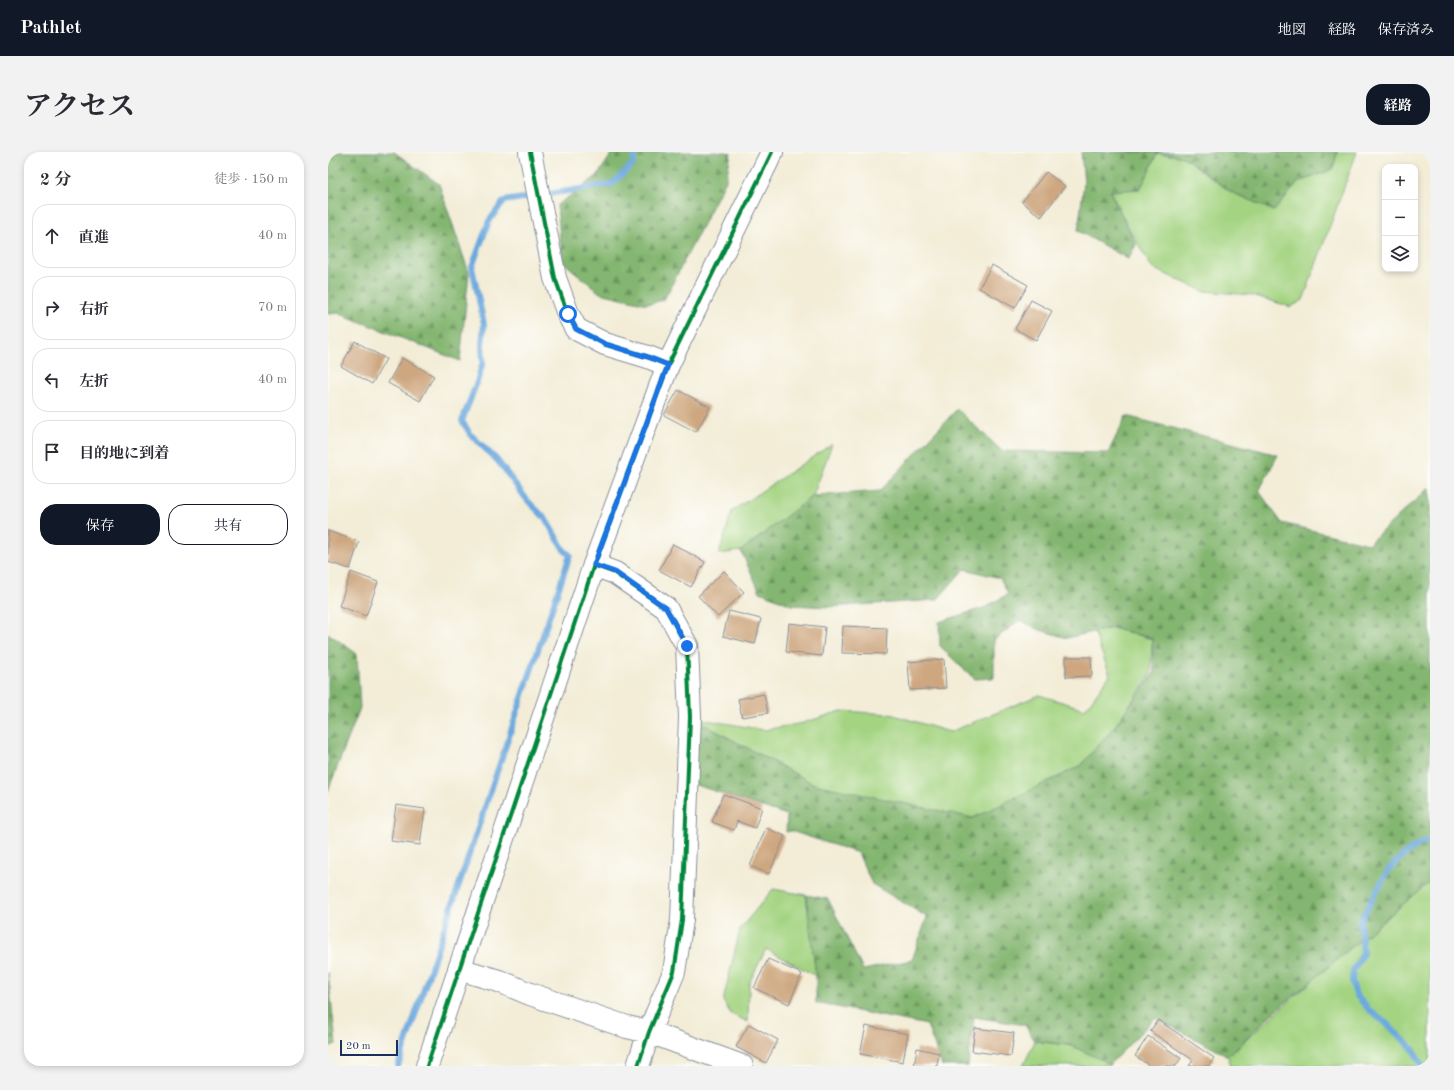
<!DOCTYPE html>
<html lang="ja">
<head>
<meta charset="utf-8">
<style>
	:root { --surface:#fff; --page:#f2f2f3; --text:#2b2b33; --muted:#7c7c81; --line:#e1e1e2; --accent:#111827 }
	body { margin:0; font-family:"Old Standard TT","Noto Serif JP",serif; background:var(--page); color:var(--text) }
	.controls { position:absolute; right:12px; top:12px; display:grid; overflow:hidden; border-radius:8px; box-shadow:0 2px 6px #0003 }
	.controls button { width:36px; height:36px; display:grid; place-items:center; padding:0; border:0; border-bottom:1px solid var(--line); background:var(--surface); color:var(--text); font:20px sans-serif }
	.scale { position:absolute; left:12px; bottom:10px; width:58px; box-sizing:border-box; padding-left:4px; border:2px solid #1b2f5e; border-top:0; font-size:11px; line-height:14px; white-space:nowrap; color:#1b2f5e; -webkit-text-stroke:3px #fdfcf7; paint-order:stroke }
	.stop { position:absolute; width:12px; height:12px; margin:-9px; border:3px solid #1a73e8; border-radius:50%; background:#fff }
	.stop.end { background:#1a73e8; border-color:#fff; box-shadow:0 1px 4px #0008 }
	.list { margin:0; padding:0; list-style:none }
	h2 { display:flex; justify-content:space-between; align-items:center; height:52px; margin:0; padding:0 16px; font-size:17px }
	h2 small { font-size:13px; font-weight:400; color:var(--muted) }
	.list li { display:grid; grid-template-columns:26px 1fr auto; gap:12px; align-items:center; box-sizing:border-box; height:64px; margin:0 8px 8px; padding:0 8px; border:1px solid var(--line); border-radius:16px }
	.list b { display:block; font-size:15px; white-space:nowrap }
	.list em { font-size:13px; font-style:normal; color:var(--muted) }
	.actions { display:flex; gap:8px; padding:12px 16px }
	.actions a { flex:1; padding:9px 0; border:1px solid var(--accent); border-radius:16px; text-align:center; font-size:14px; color:var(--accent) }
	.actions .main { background:var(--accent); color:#fff }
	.icon { flex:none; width:22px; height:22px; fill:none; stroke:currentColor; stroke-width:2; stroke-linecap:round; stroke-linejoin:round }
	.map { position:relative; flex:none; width:1102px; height:914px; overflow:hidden; border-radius:16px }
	header { display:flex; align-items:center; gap:24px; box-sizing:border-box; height:56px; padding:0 20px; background:var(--accent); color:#fff }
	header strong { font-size:19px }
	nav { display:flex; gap:22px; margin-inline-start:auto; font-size:14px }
	.intro { display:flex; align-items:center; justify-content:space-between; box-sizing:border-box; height:96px; padding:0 24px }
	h1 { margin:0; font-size:28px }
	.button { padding:10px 18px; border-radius:16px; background:var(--accent); color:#fff; font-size:14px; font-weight:700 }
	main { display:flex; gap:24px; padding:0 24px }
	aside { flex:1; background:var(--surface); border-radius:16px; box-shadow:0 2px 6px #0003 }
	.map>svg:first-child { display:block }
	.green { fill:#a4d482; stroke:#608270 }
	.forest { fill:url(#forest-firs); stroke:#4f7267 }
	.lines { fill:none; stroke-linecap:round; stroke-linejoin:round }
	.stream { stroke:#6ca9de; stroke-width:6 }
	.building { fill:#cea780 }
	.minor-casing { stroke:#878e9a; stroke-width:24 }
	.tertiary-casing { stroke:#878e9a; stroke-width:24 }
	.minor { stroke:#fff; stroke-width:22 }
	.tertiary { stroke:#fff; stroke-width:22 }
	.cycleway-casing { stroke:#fdfcf7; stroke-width:6 }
	.cycleway { stroke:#00873e; stroke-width:4 }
	.route { stroke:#1a73e8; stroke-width:5 }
</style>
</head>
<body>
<header>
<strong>Pathlet</strong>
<nav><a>地図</a><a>経路</a><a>保存済み</a></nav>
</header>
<div class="intro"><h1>アクセス</h1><a class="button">経路</a></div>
<main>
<aside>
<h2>2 分<small>徒歩 · 150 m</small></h2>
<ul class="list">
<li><svg class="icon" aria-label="ahead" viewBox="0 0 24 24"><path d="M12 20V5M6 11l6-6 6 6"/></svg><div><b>直進</b></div><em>40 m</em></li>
<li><svg class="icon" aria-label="right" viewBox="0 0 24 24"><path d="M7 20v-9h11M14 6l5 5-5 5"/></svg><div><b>右折</b></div><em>70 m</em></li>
<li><svg class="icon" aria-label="left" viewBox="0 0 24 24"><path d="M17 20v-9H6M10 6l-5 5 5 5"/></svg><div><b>左折</b></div><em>40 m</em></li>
<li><svg class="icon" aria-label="arrive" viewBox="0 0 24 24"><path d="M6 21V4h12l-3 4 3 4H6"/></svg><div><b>目的地に到着</b></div></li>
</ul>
<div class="actions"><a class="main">保存</a><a>共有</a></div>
</aside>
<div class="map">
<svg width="1102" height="914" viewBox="0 0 1102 914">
	<defs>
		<pattern id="forest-firs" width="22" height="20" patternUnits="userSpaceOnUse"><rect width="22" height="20" fill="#83b670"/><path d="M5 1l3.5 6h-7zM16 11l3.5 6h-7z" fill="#6a945f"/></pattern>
	</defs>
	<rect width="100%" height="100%" fill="#fdfcf7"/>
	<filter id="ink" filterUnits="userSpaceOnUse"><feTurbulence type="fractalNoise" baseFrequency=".025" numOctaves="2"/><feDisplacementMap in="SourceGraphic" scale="8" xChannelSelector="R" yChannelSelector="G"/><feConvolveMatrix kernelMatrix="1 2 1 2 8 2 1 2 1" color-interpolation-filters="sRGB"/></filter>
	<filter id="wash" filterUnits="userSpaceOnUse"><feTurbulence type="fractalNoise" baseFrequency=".012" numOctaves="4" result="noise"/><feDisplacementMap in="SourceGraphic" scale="16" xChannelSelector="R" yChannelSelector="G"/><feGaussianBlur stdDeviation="0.9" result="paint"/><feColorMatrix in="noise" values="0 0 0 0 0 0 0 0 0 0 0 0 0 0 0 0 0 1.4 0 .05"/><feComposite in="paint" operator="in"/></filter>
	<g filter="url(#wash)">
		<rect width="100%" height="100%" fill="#f3edd7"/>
		<path class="green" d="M 1009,0 L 1029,0 L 975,148 L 963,155 L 924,143 L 875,139 L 824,116 L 800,75 L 782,39 L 812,37 L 829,1 L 856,5 L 903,40 L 946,59 L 969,31 L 1005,17 Z
			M 504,292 L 485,344 L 413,399 L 391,402 L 404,359 Z
			M 784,476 L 824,487 L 823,522 L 784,578 L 752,614 L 644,672 L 486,632 L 362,565 L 436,578 L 475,571 L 513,559 L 562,562 L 622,580 L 711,543 L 757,557 L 782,523 L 766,480 Z
			M 1102,728 L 1102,914 L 903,914 L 900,904 L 993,821 Z
			M 445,737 L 478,743 L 488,824 L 438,797 L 421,831 L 420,870 L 403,862 L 395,849 L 412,777 Z
			M 707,889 L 745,894 L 782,912 L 781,914 L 695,914 Z"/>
		<path class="forest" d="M 0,0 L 66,0 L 111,32 L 141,121 L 132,209 L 10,161 L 0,162 Z
			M 285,0 L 397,0 L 403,1 L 398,28 L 336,148 L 319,152 L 272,141 L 234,109 L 229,53 L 269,24 Z
			M 753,0 L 1009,0 L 1005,17 L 969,31 L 946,59 L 903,40 L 856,5 L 829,1 L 818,26 L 812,37 L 782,39 L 808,93 L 800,107 L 750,79 L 756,30 Z
			M 629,257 L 674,299 L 780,301 L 798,264 L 950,303 L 931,339 L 954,371 L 1040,392 L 1102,335 L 1102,730 L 945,861 L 900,904 L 827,866 L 782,912 L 742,893 L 707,889 L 697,873 L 646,865 L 640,914 L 614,914 L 599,873 L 488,851 L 488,824 L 478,743 L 500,747 L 535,818 L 584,808 L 599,765 L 544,732 L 530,701 L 463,679 L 458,680 L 459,663 L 359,630 L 362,565 L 486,632 L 645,666 L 752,614 L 784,578 L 826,521 L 824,486 L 784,476 L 739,486 L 712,478 L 692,468 L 666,488 L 666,526 L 647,527 L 631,513 L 612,494 L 611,470 L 658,455 L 680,442 L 672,426 L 636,417 L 609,448 L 500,455 L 464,453 L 432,440 L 413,399 L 485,344 L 552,339 Z
			M 0,481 L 29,502 L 32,556 L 0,639 Z
			M 0,820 L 8,892 L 0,895 Z"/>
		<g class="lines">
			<path class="stream" d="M 70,914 L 242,403 L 236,398 L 217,366 L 200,349 L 169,308 L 143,283 L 134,269 L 149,230 L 155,210 L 154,193 L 156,172 L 144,115 L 161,69 L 176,49 L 284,32 L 305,12 L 307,0
				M 1094,914 L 1085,897 L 1058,871 L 1043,860 L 1028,843 L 1024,830 L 1025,819 L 1035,801 L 1032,769 L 1061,717 L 1078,701 L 1093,691 L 1102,688"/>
		</g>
		<g id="blocks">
			<path class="building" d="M 718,20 L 737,34 L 713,65 L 694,50 Z
				M 664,113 L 700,133 L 687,156 L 651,136 Z
				M 703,148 L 724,159 L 708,188 L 687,177 Z
				M 27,189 L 58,207 L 44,232 L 13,214 Z
				M 74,206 L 106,224 L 92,249 L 60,231 Z
				M 350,238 L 382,255 L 368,280 L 336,263 Z
				M 0,379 L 31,390 L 22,417 L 0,410 Z
				M 345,392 L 377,410 L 363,435 L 331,418 Z
				M 396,419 L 416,440 L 390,465 L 370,444 Z
				M 23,420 L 50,430 L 38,464 L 11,454 Z
				M 401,459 L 433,467 L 427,492 L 395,484 Z
				M 461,471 L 497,475 L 494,504 L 458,500 Z
				M 515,474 L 559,476 L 558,502 L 514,501 Z
				M 738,505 L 763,505 L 764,524 L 738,525 Z
				M 616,507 L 618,536 L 582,538 L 580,510 Z
				M 436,542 L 440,561 L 414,565 L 410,547 Z
				M 395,642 L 434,656 L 427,676 L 409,669 L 406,678 L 384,670 Z
				M 68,653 L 97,657 L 92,693 L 63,689 Z
				M 438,676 L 457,684 L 441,722 L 422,714 Z
				M 440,807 L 474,822 L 461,852 L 426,836 Z
				M 830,868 L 886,906 L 881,914 L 861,914 L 865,908 L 822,879 Z
				M 421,872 L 450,888 L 438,911 L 408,895 Z
				M 538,874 L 580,882 L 575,910 L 532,902 Z
				M 647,876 L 686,881 L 683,904 L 644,899 Z
				M 820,884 L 853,906 L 848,914 L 822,914 L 807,904 Z
				M 589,896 L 611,901 L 609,914 L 586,914 Z"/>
		</g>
	</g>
	<g filter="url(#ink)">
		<use href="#blocks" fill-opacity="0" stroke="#878e9a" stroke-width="1"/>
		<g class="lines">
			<defs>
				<path id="minor" d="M 202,0 L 227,126 L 240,162 L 248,177 L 277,192 L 320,205 L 340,213
					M 266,413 L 287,421 L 338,456 L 359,494 L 362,565 L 354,768 L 346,820 L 321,880 L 310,914
					M 131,817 L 171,829 L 202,842 L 299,875 L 321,880 L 414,914"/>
				<path id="tertiary" d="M 99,914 L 266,413 L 340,213 L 444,0"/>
			</defs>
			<use href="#minor" class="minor-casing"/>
			<use href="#tertiary" class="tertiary-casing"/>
			<use href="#minor" class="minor"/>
			<use href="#tertiary" class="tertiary"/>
			<defs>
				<path id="cycleway" d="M 202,0 L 227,126 L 240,162 L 248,177 L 277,192 L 320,205 L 340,213
					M 266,413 L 287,421 L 338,456 L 359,494 L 362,565 L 354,768 L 346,820 L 321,880 L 310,914
					M 99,914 L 266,413 L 340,213 L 444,0"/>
			</defs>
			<use href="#cycleway" class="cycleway-casing"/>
			<use href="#cycleway" class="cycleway"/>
		</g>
	</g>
	<g class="lines" filter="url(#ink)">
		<path class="route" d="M 240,162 L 248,177 L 277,192 L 320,205 L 340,213 L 266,413 L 287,420 L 338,456 L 359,494"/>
	</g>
</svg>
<div class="controls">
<button>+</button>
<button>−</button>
<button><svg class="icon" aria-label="layers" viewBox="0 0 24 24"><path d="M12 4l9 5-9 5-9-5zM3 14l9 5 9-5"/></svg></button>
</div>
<div class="scale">20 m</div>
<div class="stop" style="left:240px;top:162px"></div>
<div class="stop end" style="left:359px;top:494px"></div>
</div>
</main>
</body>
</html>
